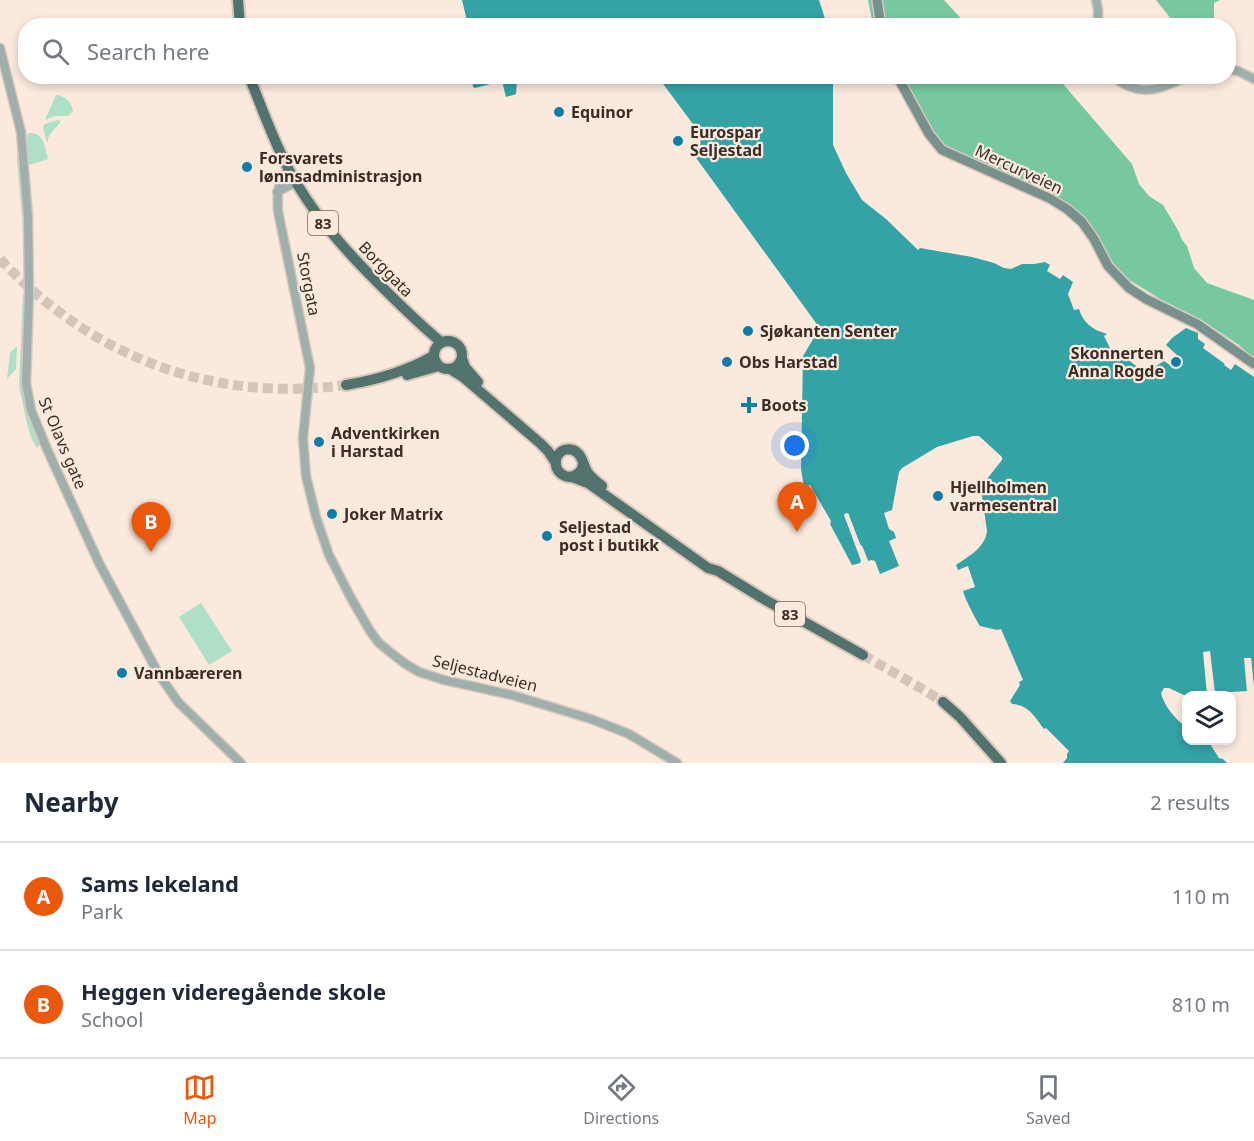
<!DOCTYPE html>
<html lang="en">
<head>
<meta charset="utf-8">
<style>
	:root { --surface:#fff; --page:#f2f2f3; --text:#1f2937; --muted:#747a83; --line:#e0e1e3; --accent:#ea580c }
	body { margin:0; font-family:"Noto Sans",sans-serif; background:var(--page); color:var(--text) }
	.controls { position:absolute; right:18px; bottom:18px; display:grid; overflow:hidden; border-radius:12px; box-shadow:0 3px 9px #0003 }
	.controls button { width:54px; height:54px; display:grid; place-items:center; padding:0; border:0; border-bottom:2px solid var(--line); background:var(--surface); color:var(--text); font:30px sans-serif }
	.you { position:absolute; left:795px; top:446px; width:21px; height:21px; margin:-15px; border:4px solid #fff; border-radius:50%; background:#1a73e8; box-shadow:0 0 0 9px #1a73e833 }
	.badge { display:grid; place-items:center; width:39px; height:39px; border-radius:50%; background:var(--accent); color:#fff; font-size:20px; font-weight:700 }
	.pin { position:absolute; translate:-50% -50px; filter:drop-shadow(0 2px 3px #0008) }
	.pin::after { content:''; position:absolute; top:32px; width:21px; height:18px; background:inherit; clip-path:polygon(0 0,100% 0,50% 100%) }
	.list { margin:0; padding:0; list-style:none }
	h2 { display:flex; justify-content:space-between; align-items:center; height:78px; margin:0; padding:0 24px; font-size:26px }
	h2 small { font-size:20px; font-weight:400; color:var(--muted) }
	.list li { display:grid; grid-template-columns:39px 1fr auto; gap:18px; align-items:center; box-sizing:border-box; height:108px; padding:0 24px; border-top:2px solid var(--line) }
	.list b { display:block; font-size:22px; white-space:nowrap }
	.list p { margin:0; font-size:20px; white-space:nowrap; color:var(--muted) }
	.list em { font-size:20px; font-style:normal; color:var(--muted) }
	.icon { flex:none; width:33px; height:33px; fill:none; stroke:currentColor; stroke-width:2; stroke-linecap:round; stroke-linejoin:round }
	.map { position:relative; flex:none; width:1254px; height:763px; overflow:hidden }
	.search { position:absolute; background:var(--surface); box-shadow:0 3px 9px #0003; left:18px; right:18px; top:18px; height:66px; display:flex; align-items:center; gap:15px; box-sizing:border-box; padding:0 21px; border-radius:24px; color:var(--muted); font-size:22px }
	.sheet { height:294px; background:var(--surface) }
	nav { display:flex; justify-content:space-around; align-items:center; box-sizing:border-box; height:84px; border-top:2px solid var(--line); background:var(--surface); font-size:16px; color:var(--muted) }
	nav a { display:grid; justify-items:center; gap:3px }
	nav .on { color:var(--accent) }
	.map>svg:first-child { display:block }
	.green { fill:#ade0c6 }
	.forest { fill:#77c8a1 }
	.water { fill:#33a3a6 }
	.pier { fill:#fbe9dd }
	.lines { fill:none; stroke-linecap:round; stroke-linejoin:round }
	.trunk-tunnel { stroke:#d4c4b9; stroke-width:10; stroke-dasharray:10 5; stroke-linecap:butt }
	.tertiary-casing { stroke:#d8c7bc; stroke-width:11 }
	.secondary-casing { stroke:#d8c7bc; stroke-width:12 }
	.trunk-casing { stroke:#d8c7bc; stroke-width:14 }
	.tertiary { stroke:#9eafac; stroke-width:8 }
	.secondary { stroke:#78918d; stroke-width:9 }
	.trunk { stroke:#51726d; stroke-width:10 }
	.poi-dot { fill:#107da6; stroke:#fbe9dd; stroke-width:2 }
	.labels { text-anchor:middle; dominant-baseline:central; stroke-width:4.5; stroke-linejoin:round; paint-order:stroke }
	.shield { fill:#fbe9dd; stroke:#73665e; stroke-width:1.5 }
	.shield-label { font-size:15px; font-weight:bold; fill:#392e27 }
	.poi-label { font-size:16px; font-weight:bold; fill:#392e27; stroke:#fbe9dd; text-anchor:start }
	.street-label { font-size:16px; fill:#392e27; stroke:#fbe9dd }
</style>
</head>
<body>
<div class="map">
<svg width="1254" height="763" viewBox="0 0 1254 763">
	<rect width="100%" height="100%" fill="#fbe9dd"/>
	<path class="green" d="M 56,95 C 65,95 72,103 73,111 L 68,116 L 55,116 L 45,120 Z
		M 57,120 L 61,121 L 49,136 L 47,143 L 43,127 L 45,124 Z
		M 29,133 C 44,132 45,147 48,159 L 26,166 L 25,139 Z
		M 17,147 L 25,225 L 23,228 L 17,160 Z
		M 23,292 L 25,300 L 23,374 L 40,440 L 40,444 L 37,448 L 31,438 L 26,419 L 19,386 Z
		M 17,346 L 16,369 L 7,379 L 10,353 Z
		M 201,603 L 232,651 L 209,665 L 179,617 Z"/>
	<path class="forest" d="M 868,0 L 944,0 L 967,25 L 873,25 Z
		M 1156,0 L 1220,0 L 1214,3 L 1214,26 L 1176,25 Z
		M 891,77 L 1057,77 L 1132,164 L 1139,184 L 1149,196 L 1163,205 L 1179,232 L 1182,240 L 1187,246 L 1194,268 L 1207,283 L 1254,300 L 1254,359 L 1239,345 L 1203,321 L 1160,299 L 1123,276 L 1104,251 L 1080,215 L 945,148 L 930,131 Z"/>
	<path class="water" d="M 462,0 L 819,0 L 827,25 L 468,25 Z
		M 472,77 L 472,76 L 524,77 L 517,81 L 516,94 L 506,97 L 502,81 L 475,88 L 473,87 Z
		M 658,77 L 833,77 L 833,145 L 846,173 L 862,200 L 886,219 L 918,250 L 920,248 L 972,257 L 994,263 L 1004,268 L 1011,269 L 1022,264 L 1034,264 L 1045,262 L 1050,265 L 1047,271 L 1060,279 L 1063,275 L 1073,282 L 1068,294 L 1074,310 L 1079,309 C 1083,323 1093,330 1107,334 L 1104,336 L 1112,352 L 1118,357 L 1121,354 L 1140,369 L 1148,371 L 1164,361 L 1170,365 L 1178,356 L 1166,345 L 1172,338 L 1186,328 L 1198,333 L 1198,339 L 1205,344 L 1203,348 L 1225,364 L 1224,365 L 1231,370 L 1235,364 L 1254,377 L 1254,688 L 1251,658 L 1245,658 L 1248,691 L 1215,693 L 1210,651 L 1203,652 L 1207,695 L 1186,696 L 1169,688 L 1164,688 L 1161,693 C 1164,706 1176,720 1186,727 L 1186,740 L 1208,741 L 1219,758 L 1223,759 L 1227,763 L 1063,763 L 1067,758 L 1067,754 L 1069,751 L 1046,728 L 1044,729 C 1034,716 1029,705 1012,704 L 1010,701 L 1020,685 L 1019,682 L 1023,680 L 1001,629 L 997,630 L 980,626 C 975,618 965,599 963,591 L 975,587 L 968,566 L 958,570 L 956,565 C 969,556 985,548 987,531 L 981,489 L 983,484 L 1002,460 L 1002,457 L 979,436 L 973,436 L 937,447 L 902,468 L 899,472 L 892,510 L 884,513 L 889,529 L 894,532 L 896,538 L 889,541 L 899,566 L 880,574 L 875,561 L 871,560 L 868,561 L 862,546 L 860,545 L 848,513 L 844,514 L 862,561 L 860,563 L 853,565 L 852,565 L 830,524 L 831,521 L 810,485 L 804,487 L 801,469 L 803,356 L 812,341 L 816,323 L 694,155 L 700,149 L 701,135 Z"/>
	<path class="pier" d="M 848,513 L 860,544 L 863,548 L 868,561 L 865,562 L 864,560 L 864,562 L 860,563 L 861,561 L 844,515 Z
		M 1244,658 L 1251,658 L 1254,691 L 1251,688 L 1247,661 L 1251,692 L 1247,692 Z"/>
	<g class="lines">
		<path class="trunk-tunnel" d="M 0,259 C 92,357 211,403 346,385
			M 863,655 L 924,690 L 943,702"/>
		<defs>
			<path id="tertiary" d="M 1096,0 L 1098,9 L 1098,26
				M 0,48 L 21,132 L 28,217 L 29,293 L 26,383 L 31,410 L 47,449 L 99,563 L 158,673 L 178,702 L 241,763
				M 1228,69 L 1238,71 L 1254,79
				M 1112,76 C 1141,99 1158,89 1189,76
				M 288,169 C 277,187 277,190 278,211 L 310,368 L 303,438 L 306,476 L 316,517 L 329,555 L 351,598 L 370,631 L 379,643 L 390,652 L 404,663 L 419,672 L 444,680 L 512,695 L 591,719 L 629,734 L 677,763
				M 277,192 L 296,182"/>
			<path id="secondary" d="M 877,0 L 881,26
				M 897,76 L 929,134 L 942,150 L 1049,198 L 1067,209 L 1082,222 L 1094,239 L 1108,266 L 1129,288 L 1146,299 L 1197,324 L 1254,364"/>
			<path id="trunk" d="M 238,0 L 240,26
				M 249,76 C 262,108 273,140 289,170 C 312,213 343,248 377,282 C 398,303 418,323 441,342
				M434 355a14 14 0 1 1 28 0a14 14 0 1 1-28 0Z
				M 462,358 L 465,367 L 478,382
				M 450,369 L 463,377 L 540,443 L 548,451 L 556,463
				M 407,375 L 439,366
				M 346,385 C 376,380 407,371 433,356
				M 583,464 C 582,472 577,476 569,477 C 547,473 555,444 573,450 C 583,454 583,466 588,473 C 592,478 597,482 602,486
				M 572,477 L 588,483 L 708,568 L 718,571 L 762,598 L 863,655
				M 943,702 L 960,717 L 1001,763"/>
		</defs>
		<use href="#tertiary" class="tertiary-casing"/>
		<use href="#secondary" class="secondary-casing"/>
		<use href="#trunk" class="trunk-casing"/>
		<use href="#tertiary" class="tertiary"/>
		<use href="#secondary" class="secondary"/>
		<use href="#trunk" class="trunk"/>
	</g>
	<g class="poi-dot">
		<circle cx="559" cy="112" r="6"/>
		<circle cx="678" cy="141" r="6"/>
		<circle cx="247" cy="167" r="6"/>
		<circle cx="748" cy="331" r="6"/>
		<circle cx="727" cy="362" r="6"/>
		<circle cx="1176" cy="362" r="6"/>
		<path d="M746 396h6v6h6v6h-6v6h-6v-6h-6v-6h6z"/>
		<circle cx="319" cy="442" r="6"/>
		<circle cx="938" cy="496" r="6"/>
		<circle cx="332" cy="514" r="6"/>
		<circle cx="547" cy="536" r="6"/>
		<circle cx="122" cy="673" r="6"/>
	</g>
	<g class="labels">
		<g class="shield">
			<rect x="308" y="211" width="30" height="24" rx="4.5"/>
			<rect x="775" y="602" width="30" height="24" rx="4.5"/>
		</g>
		<g class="shield-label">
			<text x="323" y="223">83</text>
			<text x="790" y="614">83</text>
		</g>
		<g class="poi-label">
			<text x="571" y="112">Equinor</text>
			<text x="690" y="132">Eurospar<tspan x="690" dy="18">Seljestad</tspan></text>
			<text x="259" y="158">Forsvarets<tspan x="259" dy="18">lønnsadministrasjon</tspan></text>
			<text x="760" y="331">Sjøkanten Senter</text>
			<text x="1164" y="353" text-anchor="end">Skonnerten<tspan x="1164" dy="18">Anna Rogde</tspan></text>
			<text x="739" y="362">Obs Harstad</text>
			<text x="761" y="405">Boots</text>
			<text x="331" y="433">Adventkirken<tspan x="331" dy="18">i Harstad</tspan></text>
			<text x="950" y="487">Hjellholmen<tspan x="950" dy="18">varmesentral</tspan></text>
			<text x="344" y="514">Joker Matrix</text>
			<text x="559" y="527">Seljestad<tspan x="559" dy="18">post i butikk</tspan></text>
			<text x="134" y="673">Vannbæreren</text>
		</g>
		<g class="street-label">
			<text transform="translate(1019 169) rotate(25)">Mercurveien</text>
			<text transform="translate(386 269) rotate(46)">Borggata</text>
			<text transform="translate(309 284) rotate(79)">Storgata</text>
			<text transform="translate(63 443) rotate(67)">St Olavs gate</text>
			<text transform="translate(485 673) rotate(14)">Seljestadveien</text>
		</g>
	</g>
</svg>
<div class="controls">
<button><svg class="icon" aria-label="layers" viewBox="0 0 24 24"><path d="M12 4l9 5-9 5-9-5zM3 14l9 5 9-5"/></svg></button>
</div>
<div class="you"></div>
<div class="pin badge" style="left:797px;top:532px">A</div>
<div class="pin badge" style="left:151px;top:552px">B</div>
<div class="search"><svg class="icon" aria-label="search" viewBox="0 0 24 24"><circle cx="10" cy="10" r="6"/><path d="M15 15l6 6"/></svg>Search here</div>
</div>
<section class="sheet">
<h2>Nearby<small>2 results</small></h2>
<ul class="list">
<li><span class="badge">A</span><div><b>Sams lekeland</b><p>Park</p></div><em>110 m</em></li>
<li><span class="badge">B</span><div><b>Heggen videregående skole</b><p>School</p></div><em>810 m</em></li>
</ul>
</section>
<nav>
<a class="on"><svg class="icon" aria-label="map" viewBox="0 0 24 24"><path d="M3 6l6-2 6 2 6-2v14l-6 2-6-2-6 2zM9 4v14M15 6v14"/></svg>Map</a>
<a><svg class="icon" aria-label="directions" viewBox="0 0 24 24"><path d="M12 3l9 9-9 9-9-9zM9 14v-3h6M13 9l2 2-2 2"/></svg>Directions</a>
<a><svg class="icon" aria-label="saved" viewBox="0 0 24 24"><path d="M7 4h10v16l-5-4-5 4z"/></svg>Saved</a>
</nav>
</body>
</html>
